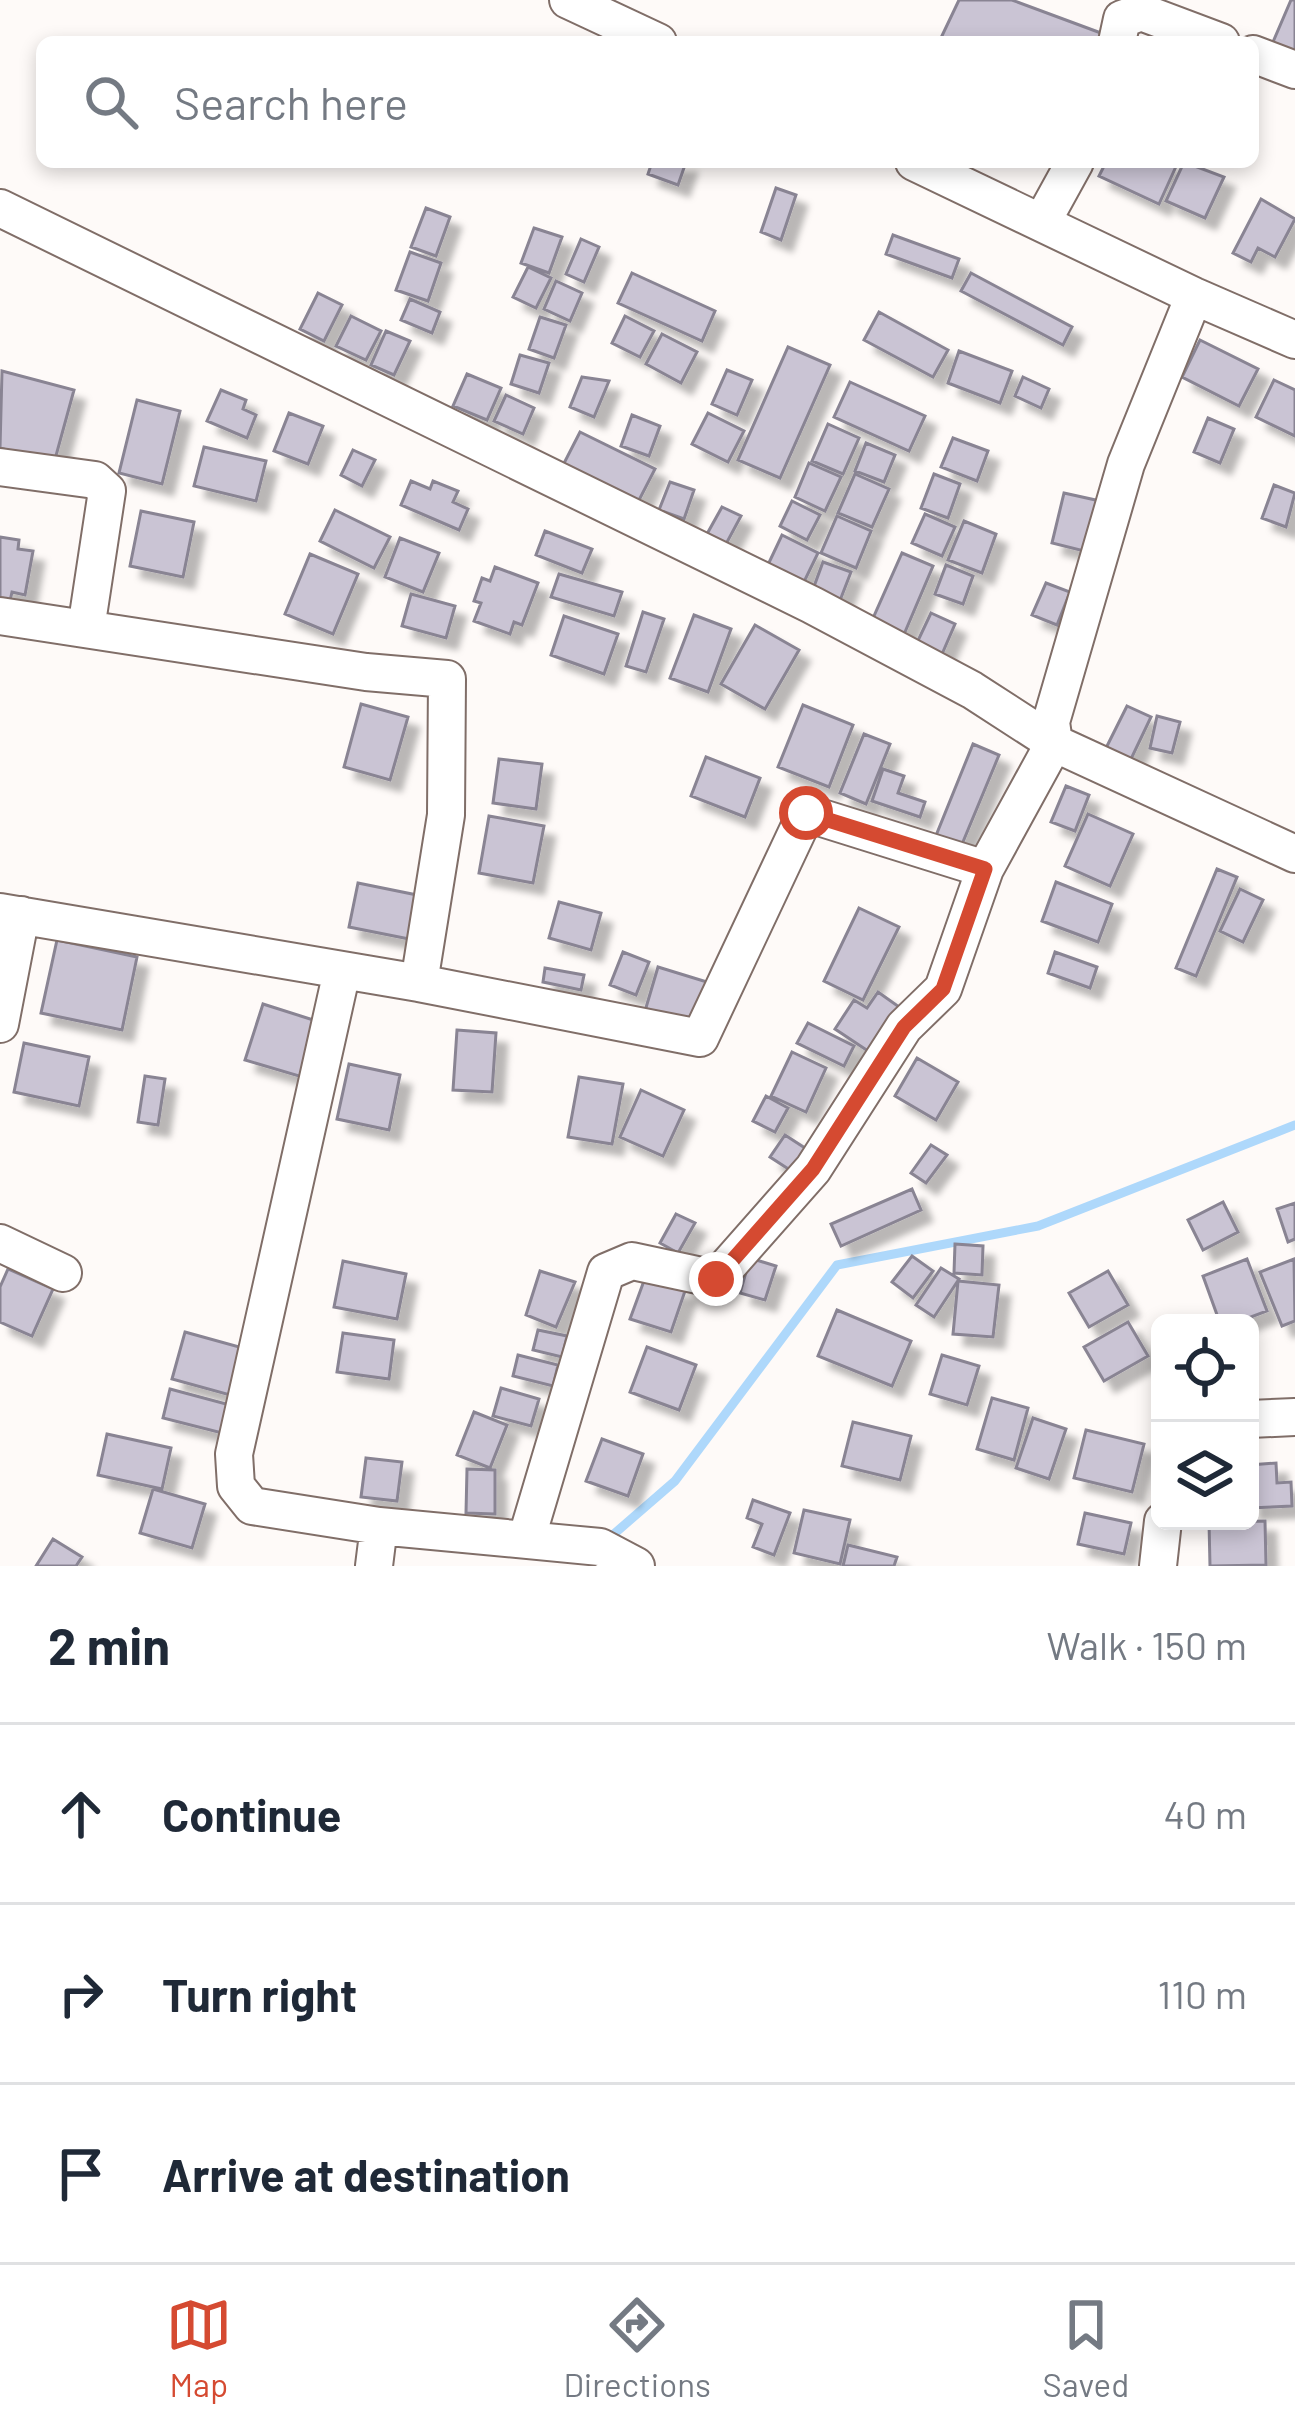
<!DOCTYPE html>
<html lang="en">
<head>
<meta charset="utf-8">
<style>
	:root { --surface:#fff; --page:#f2f2f3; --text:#1f2937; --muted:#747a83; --line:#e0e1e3; --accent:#d54a31 }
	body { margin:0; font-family:Barlow,sans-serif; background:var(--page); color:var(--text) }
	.controls { position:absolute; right:36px; bottom:36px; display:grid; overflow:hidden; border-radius:18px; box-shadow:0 6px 18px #0003 }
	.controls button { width:108px; height:108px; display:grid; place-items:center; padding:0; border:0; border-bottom:3px solid var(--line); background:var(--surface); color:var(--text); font:60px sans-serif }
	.stop { position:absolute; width:36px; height:36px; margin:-27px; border:9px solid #d54a31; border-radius:50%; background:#fff }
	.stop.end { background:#d54a31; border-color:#fff; box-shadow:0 3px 12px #0008 }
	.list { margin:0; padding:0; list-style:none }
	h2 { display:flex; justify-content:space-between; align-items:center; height:156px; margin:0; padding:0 48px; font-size:51px }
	h2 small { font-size:39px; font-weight:400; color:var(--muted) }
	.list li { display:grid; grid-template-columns:78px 1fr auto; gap:36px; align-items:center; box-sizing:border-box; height:180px; padding:0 48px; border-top:3px solid var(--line) }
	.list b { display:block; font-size:45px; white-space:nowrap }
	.list em { font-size:39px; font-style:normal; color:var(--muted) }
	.icon { flex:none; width:66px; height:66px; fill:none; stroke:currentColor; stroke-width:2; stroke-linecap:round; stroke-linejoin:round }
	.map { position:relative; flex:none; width:1295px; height:1566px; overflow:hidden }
	.search { position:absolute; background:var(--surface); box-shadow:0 6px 18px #0003; left:36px; right:36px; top:36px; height:132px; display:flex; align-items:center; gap:30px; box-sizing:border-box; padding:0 42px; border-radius:18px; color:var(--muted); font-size:45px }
	.sheet { height:696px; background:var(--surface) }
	nav { display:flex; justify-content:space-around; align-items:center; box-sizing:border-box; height:168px; border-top:3px solid var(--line); background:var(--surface); font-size:33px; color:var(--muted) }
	nav a { display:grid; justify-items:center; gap:6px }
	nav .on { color:var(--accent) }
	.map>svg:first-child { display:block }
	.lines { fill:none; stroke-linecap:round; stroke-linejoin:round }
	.stream { stroke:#aed8fb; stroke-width:9 }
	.building { fill:#cac4d4; stroke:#898493; stroke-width:3; filter:url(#shadow) }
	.street-casing { stroke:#806e68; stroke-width:40 }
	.street { stroke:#fff; stroke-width:36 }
	.route { stroke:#d54a31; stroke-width:15 }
</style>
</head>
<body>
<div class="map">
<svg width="1295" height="1566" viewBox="0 0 1295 1566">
	<defs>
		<filter id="shadow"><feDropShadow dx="11" dy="11" stdDeviation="3" flood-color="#0004"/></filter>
	</defs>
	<rect width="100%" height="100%" fill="#fefaf8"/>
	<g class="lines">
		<path class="stream" d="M 607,1540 L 675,1481 L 837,1265 L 1038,1226 L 1295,1125"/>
	</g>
	<path class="building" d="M 959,0 L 1012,0 L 1109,36 L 1107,42 L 939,42 Z
		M 1291,0 L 1295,0 L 1295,52 L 1273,42 Z
		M 652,162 L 686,162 L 678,185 L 648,174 Z
		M 1106,162 L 1178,162 L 1159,204 L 1099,176 Z
		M 1184,162 L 1224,177 L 1205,218 L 1166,201 Z
		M 776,188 L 796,195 L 781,240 L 761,232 Z
		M 1261,199 L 1295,219 L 1275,257 L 1258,248 L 1251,262 L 1233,253 Z
		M 426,208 L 450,217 L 436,256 L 411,247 Z
		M 534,228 L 562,237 L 549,273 L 521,263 Z
		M 893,235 L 959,259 L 952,278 L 886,254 Z
		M 581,239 L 599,247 L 584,282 L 566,274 Z
		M 410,252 L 441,263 L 428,301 L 396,290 Z
		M 528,267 L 551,278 L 536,308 L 513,297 Z
		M 632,273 L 715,311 L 702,341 L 618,303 Z
		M 971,273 L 1072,327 L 1063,345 L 961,291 Z
		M 556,281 L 582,293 L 570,321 L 544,309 Z
		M 318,293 L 342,305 L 324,341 L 300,329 Z
		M 410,299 L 440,312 L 432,333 L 401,320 Z
		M 879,312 L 948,350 L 933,377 L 864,340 Z
		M 351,316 L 381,331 L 366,360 L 336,346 Z
		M 625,316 L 654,331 L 640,357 L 612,343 Z
		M 540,317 L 566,325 L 554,358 L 529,349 Z
		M 386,331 L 410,341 L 394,375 L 371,365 Z
		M 662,334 L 697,352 L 681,383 L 646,364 Z
		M 1200,340 L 1258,369 L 1239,406 L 1182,377 Z
		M 788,347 L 830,365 L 780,478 L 738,460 Z
		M 959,351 L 1012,371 L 1000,403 L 948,383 Z
		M 520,355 L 549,363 L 539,393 L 511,384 Z
		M 727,370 L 752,380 L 737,415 L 712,404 Z
		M 2,371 L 74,390 L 54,463 L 0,448 Z
		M 467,374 L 501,388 L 487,420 L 453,406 Z
		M 582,377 L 609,381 L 594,417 L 570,407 Z
		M 1023,377 L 1049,389 L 1041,408 L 1015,396 Z
		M 1274,380 L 1295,390 L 1295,436 L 1256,417 Z
		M 850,382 L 925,416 L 909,451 L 834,417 Z
		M 221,390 L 246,400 L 243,409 L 256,415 L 247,438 L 207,421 Z
		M 506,395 L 534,408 L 523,434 L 494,421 Z
		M 137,400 L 180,411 L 162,484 L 119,473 Z
		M 289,413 L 323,426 L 308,464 L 274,451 Z
		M 708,413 L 744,431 L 728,462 L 692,444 Z
		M 632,415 L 660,426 L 649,456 L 621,446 Z
		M 1208,418 L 1234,429 L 1220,463 L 1194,452 Z
		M 828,424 L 859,438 L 843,474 L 812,461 Z
		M 580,432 L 655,469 L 636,506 L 561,469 Z
		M 953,438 L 988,451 L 977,481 L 941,467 Z
		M 866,443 L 895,455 L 884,482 L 855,471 Z
		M 204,447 L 266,461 L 256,501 L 194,486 Z
		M 353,450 L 375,460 L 362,486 L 341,475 Z
		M 809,463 L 841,477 L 825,511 L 795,497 Z
		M 855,474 L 889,489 L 872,527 L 838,513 Z
		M 934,474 L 960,484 L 948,518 L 921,508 Z
		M 411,481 L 430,489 L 433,481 L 458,491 L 453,502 L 468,509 L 459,530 L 401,505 Z
		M 670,482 L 694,490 L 684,519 L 659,510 Z
		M 1274,485 L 1295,493 L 1286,527 L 1262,518 Z
		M 1064,493 L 1100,501 L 1088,552 L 1052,543 Z
		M 792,501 L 820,515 L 807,540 L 780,526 Z
		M 722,507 L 741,516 L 726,544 L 707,534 Z
		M 335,510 L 390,537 L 374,568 L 320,541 Z
		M 141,511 L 194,522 L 183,577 L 130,566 Z
		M 925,514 L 955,527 L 942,556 L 912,543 Z
		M 837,516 L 871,531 L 856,568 L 821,553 Z
		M 964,521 L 996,534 L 982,573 L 948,560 Z
		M 545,531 L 592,549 L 582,573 L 536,555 Z
		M 782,535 L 818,553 L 801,588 L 765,571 Z
		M 0,537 L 19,540 L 18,549 L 33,551 L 25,595 L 12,592 L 10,601 L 0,599 Z
		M 400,538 L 439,553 L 423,592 L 385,577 Z
		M 902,553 L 933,566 L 902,639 L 870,625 Z
		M 310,554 L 358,574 L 333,634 L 285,614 Z
		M 823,562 L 851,572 L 839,603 L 812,592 Z
		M 946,565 L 973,576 L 963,604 L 935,594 Z
		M 495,567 L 538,583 L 522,625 L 514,622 L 510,634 L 474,621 L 481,603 L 474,601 L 482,578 L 490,581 Z
		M 559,574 L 622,592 L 614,616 L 551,597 Z
		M 1046,583 L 1070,592 L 1057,625 L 1032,615 Z
		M 411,594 L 455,606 L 446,638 L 402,626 Z
		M 643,612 L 664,619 L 646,672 L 626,666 Z
		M 931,613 L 955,624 L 939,661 L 914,649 Z
		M 694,615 L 731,629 L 708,692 L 670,678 Z
		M 564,616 L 618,634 L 604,674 L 551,655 Z
		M 755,625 L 799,650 L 765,709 L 721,684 Z
		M 361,704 L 408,717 L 390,780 L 344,767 Z
		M 803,705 L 853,725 L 829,787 L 778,767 Z
		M 1127,706 L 1151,717 L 1131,759 L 1106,748 Z
		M 1157,716 L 1180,722 L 1172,753 L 1150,748 Z
		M 864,734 L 890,744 L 866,804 L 840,793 Z
		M 973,744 L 999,755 L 960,849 L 935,838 Z
		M 706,757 L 760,778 L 745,817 L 691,796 Z
		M 499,759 L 542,764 L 536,809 L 493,803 Z
		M 883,769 L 904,776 L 898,793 L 925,802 L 920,817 L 872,801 Z
		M 1066,786 L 1089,795 L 1075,831 L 1051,822 Z
		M 1088,814 L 1133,834 L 1110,886 L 1065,866 Z
		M 489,816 L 544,826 L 533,883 L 479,873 Z
		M 1217,869 L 1237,877 L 1196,976 L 1176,968 Z
		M 1056,882 L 1112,904 L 1098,942 L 1042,921 Z
		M 358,883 L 417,895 L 409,939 L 349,927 Z
		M 1240,889 L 1263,900 L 1243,942 L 1220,931 Z
		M 559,902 L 601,913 L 591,950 L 549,938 Z
		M 859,908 L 899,927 L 863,1000 L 824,981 Z
		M 57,940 L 137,957 L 122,1030 L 41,1013 Z
		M 623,952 L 649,962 L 636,995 L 610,985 Z
		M 1055,952 L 1097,967 L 1090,988 L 1048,973 Z
		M 658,967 L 707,982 L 693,1026 L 645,1011 Z
		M 545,968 L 584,975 L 581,990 L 543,982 Z
		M 878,992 L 902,1009 L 871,1053 L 835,1029 L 854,1000 L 867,1008 Z
		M 263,1004 L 326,1024 L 309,1079 L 245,1060 Z
		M 808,1023 L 854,1046 L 844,1066 L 797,1043 Z
		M 457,1030 L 496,1033 L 492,1092 L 453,1090 Z
		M 24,1043 L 89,1057 L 79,1106 L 14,1092 Z
		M 792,1052 L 826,1068 L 806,1112 L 771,1096 Z
		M 917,1058 L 958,1082 L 936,1120 L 895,1096 Z
		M 349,1064 L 400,1075 L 389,1130 L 337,1119 Z
		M 145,1076 L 165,1079 L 158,1125 L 138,1122 Z
		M 579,1077 L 623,1084 L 612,1144 L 568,1137 Z
		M 641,1090 L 684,1110 L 663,1156 L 620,1137 Z
		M 766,1096 L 788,1108 L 775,1132 L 753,1121 Z
		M 785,1135 L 808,1150 L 793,1172 L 770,1157 Z
		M 931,1145 L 947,1155 L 926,1183 L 911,1173 Z
		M 912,1189 L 921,1210 L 841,1246 L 831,1224 Z
		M 1223,1202 L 1238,1232 L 1203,1250 L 1188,1220 Z
		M 1295,1203 L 1295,1239 L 1288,1242 L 1277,1209 Z
		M 676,1214 L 695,1223 L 678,1253 L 660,1243 Z
		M 955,1244 L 983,1246 L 982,1275 L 954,1273 Z
		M 912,1256 L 933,1271 L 913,1298 L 892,1282 Z
		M 750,1258 L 776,1266 L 765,1300 L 740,1293 Z
		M 1247,1259 L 1267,1311 L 1235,1323 L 1220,1323 L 1203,1276 Z
		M 1294,1259 L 1295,1321 L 1282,1326 L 1260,1272 Z
		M 343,1261 L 406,1274 L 397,1319 L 334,1307 Z
		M 941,1268 L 959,1279 L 934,1317 L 916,1305 Z
		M 8,1269 L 53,1289 L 32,1336 L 0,1322 L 0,1287 Z
		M 540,1271 L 575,1282 L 556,1327 L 526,1315 Z
		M 1108,1271 L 1128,1305 L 1089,1327 L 1069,1293 Z
		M 645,1278 L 685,1291 L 671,1332 L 630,1319 Z
		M 958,1281 L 999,1285 L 993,1337 L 953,1334 Z
		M 837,1310 L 911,1341 L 892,1386 L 818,1356 Z
		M 1128,1322 L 1148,1356 L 1104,1381 L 1084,1347 Z
		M 538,1330 L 567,1336 L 562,1357 L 533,1350 Z
		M 185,1332 L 243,1348 L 230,1395 L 172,1379 Z
		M 343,1333 L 394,1340 L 389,1379 L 337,1372 Z
		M 647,1347 L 696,1365 L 679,1410 L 630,1392 Z
		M 518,1355 L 558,1365 L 553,1386 L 513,1376 Z
		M 942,1355 L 979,1366 L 967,1405 L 930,1394 Z
		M 501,1388 L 539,1399 L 531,1426 L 493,1416 Z
		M 170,1389 L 230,1405 L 222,1433 L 163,1418 Z
		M 992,1398 L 1028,1408 L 1014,1460 L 977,1449 Z
		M 474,1412 L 507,1425 L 490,1468 L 457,1455 Z
		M 1033,1418 L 1066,1429 L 1049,1479 L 1016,1468 Z
		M 853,1422 L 911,1436 L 900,1480 L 842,1466 Z
		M 1086,1430 L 1144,1444 L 1132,1492 L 1074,1478 Z
		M 107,1434 L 171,1448 L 162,1489 L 98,1475 Z
		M 602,1439 L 643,1454 L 628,1496 L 586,1481 Z
		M 366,1458 L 402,1462 L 397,1501 L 361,1497 Z
		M 1276,1463 L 1277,1483 L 1291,1482 L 1292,1506 L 1250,1508 L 1250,1465 Z
		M 467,1469 L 495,1470 L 495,1514 L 466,1513 Z
		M 153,1489 L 205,1504 L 192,1548 L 140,1533 Z
		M 753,1500 L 790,1513 L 774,1555 L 753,1547 L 762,1524 L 747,1518 Z
		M 804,1510 L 850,1520 L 840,1564 L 794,1553 Z
		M 1085,1513 L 1131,1523 L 1124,1554 L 1078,1544 Z
		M 1265,1521 L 1266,1565 L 1210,1566 L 1209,1522 Z
		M 53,1539 L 82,1557 L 76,1566 L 36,1566 Z
		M 848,1545 L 897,1557 L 894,1566 L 843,1566 Z"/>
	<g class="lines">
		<defs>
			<path id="street" d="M 568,0 L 658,42
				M 1117,42 L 1122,19 L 1141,12 L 1221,42
				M 1253,54 L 1295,70
				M 914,162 L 1194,296 L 1295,340
				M 0,208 L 812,605 L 972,690 L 1054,743 L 1295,854
				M 1042,222 L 1075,162
				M 0,467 L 95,480 L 107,491 L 86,629
				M 0,616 L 366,672 L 447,679 L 446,815 L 419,983 L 700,1038 L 806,813 L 985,869 L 1054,743 L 1051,722 L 1126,464 L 1194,296
				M 0,912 L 419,983
				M 342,971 L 234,1454 L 236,1486 L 252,1506 L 379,1526
				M 0,1024 L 21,915
				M 0,1243 L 63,1273
				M 1250,1419 L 1295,1417
				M 527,1537 L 606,1272 L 632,1261 L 716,1279 L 813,1169 L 904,1027 L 943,989 L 985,869
				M 374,1566 L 379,1526 L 600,1547 L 636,1566
				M 1158,1566 L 1163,1521"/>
		</defs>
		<use href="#street" class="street-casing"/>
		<use href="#street" class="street"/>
	</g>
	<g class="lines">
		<path class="route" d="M 716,1279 L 813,1169 L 904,1027 L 943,989 L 985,869 L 806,813"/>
	</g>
</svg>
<div class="controls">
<button><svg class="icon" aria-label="locate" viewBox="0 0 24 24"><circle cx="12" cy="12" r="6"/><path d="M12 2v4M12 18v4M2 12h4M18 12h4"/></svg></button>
<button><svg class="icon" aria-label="layers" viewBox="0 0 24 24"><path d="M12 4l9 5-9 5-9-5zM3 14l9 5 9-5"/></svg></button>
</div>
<div class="stop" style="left:806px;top:813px"></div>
<div class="stop end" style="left:716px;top:1279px"></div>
<div class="search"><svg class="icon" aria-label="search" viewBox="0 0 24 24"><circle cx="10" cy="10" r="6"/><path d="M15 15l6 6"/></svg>Search here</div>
</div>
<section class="sheet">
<h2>2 min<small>Walk · 150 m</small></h2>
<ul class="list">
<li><svg class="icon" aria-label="ahead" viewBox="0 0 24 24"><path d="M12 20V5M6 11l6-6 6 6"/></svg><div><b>Continue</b></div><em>40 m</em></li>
<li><svg class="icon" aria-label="right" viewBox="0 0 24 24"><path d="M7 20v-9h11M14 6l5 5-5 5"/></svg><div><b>Turn right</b></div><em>110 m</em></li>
<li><svg class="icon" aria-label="arrive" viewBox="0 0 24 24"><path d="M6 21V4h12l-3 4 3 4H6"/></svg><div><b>Arrive at destination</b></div></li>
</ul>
</section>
<nav>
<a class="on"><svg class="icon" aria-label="map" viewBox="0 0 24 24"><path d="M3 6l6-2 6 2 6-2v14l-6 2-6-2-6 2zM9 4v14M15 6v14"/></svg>Map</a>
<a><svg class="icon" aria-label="directions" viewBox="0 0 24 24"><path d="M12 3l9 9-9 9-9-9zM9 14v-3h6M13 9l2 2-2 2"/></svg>Directions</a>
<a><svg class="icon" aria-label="saved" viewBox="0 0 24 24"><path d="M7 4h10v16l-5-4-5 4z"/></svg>Saved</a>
</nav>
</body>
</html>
